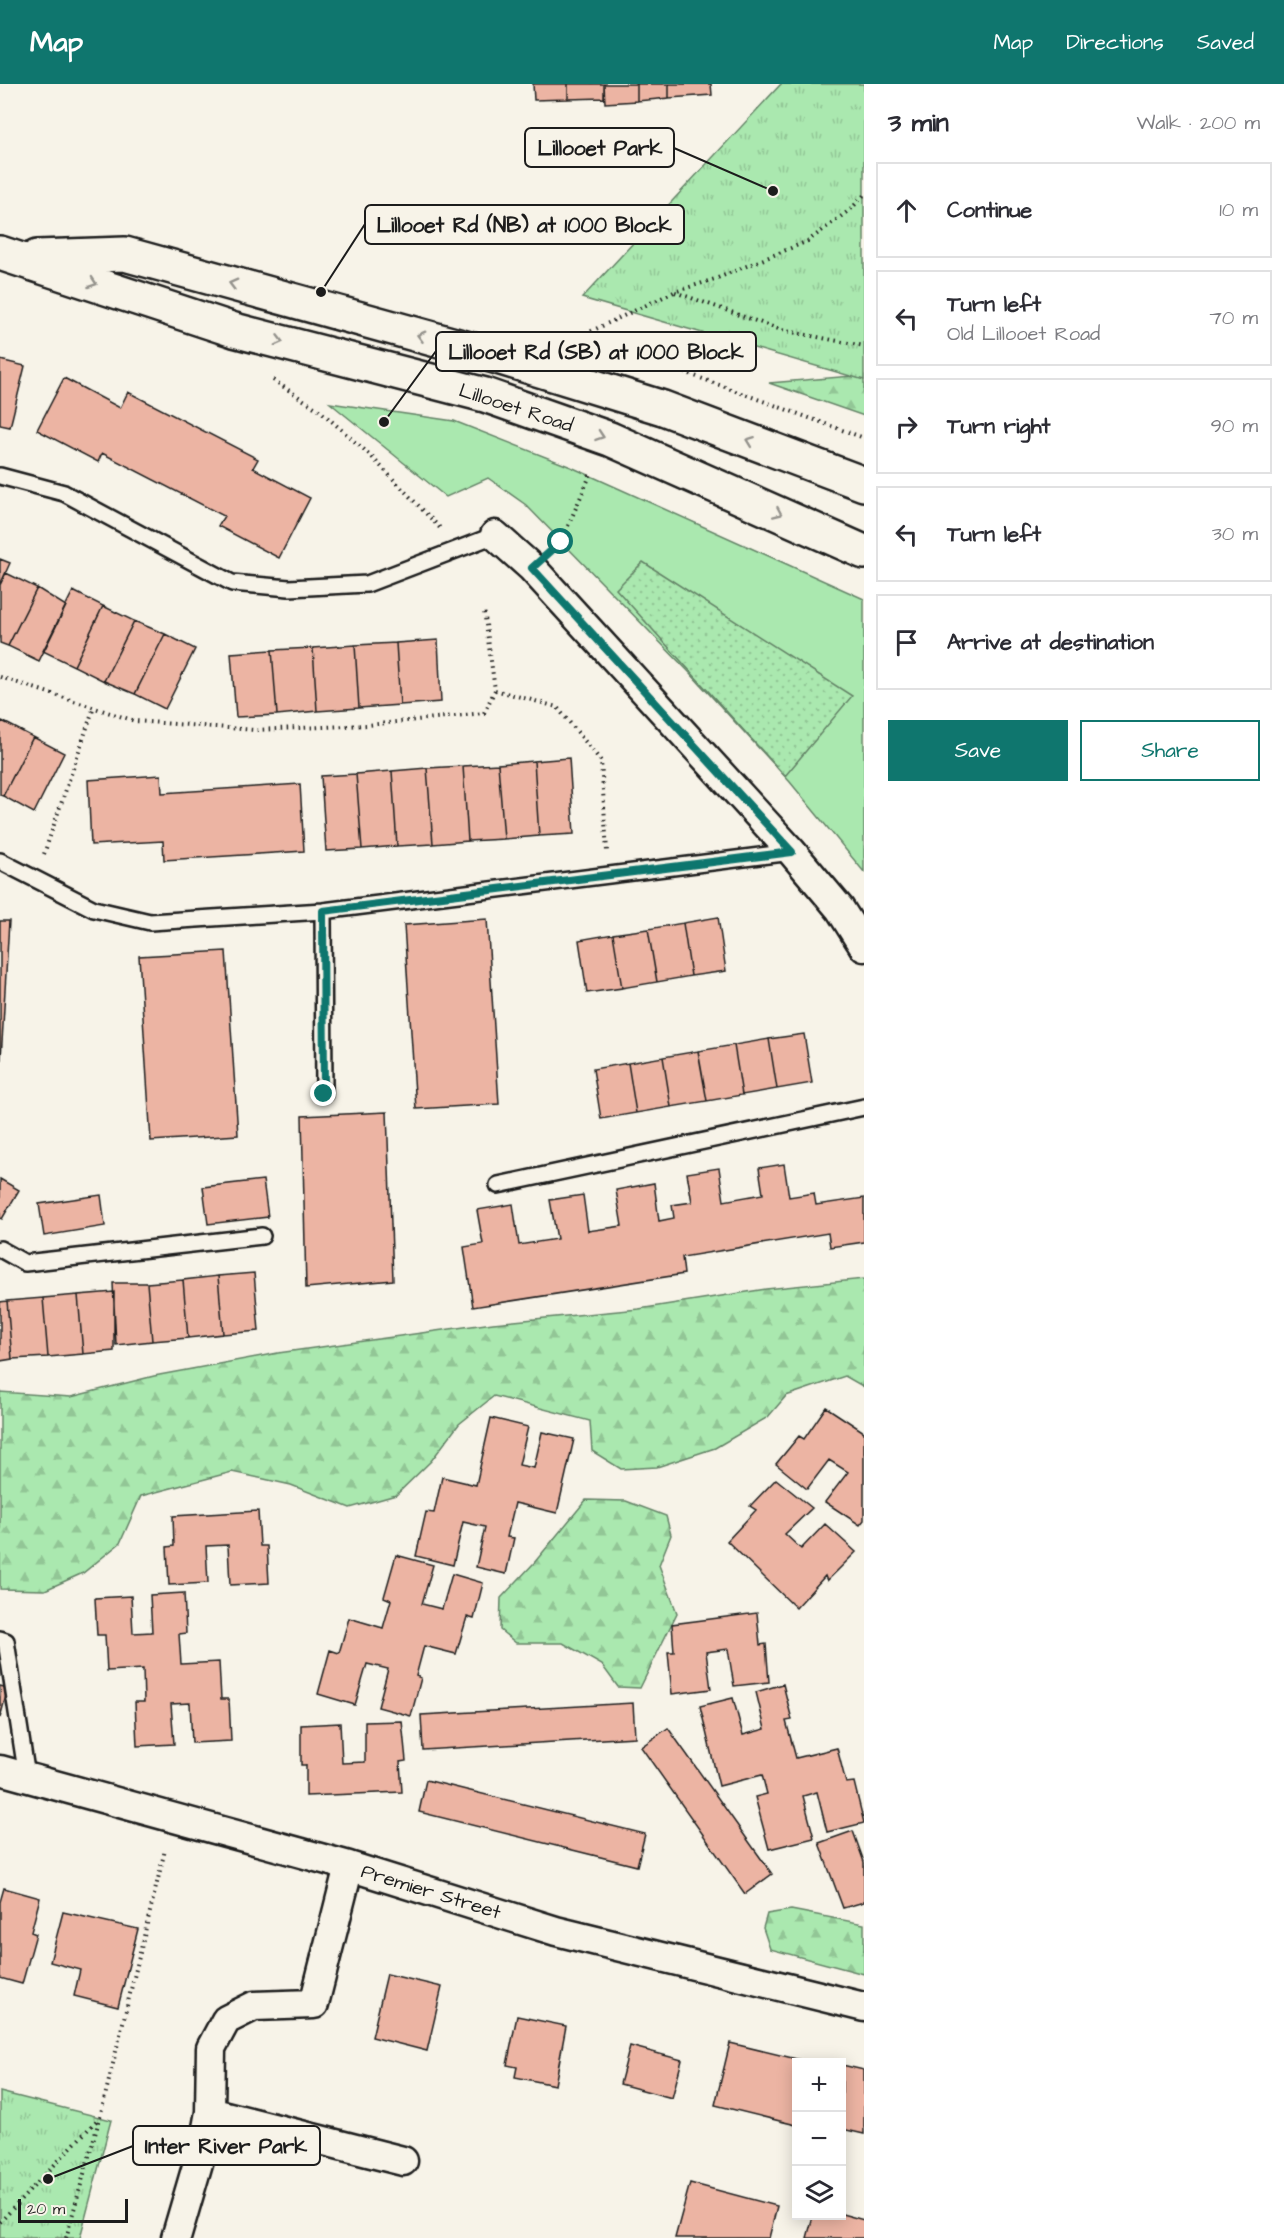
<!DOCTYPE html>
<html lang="en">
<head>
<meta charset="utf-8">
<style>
	:root { --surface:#fff; --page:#f7f7f7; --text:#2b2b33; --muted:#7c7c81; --line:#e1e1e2; --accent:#0f766e }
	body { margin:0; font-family:"Architects Daughter",sans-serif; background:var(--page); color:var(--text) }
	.controls { position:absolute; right:18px; bottom:18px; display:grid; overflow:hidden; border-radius:0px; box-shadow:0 3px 15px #0003 }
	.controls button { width:54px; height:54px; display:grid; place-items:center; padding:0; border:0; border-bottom:2px solid var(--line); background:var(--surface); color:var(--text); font:30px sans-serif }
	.scale { position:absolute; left:18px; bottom:15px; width:110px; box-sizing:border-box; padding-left:6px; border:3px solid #1c1c1c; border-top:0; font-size:16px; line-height:21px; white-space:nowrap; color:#1c1c1c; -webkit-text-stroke:4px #f7f3e8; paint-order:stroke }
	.stop { position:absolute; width:18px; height:18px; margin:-14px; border:4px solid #0f766e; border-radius:50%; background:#fff }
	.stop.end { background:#0f766e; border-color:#fff; box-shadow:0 2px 6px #0008 }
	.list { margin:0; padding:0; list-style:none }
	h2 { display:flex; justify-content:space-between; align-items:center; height:78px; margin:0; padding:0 24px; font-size:26px }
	h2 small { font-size:20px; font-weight:400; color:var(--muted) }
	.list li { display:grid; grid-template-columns:39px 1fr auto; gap:18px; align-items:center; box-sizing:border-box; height:96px; margin:0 12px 12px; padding:0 12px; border:2px solid var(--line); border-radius:0px }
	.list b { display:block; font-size:22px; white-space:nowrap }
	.list p { margin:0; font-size:20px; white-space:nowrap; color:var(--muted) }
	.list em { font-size:20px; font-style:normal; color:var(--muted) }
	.actions { display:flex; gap:12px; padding:18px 24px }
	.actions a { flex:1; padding:14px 0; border:2px solid var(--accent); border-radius:0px; text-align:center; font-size:21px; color:var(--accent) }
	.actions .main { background:var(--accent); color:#fff }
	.icon { flex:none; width:33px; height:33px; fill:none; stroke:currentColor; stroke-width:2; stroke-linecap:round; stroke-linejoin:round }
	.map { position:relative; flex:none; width:864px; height:2154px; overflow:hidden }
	header { display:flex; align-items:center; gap:36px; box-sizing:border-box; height:84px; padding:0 30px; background:var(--accent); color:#fff }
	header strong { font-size:28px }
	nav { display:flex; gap:33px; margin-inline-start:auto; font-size:21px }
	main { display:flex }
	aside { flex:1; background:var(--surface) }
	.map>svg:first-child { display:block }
	.grass { fill:#aae8af; stroke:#638266; stroke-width:1.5 }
	.forest { fill:url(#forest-firs); stroke:#638266; stroke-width:1.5 }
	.park { fill:url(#park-tufts); stroke:#638266; stroke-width:1.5 }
	.garden { fill:url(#garden-dots); stroke:#638266; stroke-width:1.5 }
	.building { fill:#ecb4a3; stroke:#1c1c1c; stroke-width:1.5 }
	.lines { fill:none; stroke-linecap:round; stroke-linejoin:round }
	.service-casing { stroke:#1c1c1c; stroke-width:20 }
	.minor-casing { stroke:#1c1c1c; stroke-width:33 }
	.tertiary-casing { stroke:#1c1c1c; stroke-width:38 }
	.path { stroke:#1c1c1c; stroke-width:4; stroke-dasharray:1.5 4.5; stroke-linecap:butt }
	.service { stroke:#f7f3e8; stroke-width:15 }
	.minor { stroke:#f7f3e8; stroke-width:28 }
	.tertiary { stroke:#f7f3e8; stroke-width:33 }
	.oneway { stroke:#94928c }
	.route { stroke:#0f766e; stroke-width:8 }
	.labels { text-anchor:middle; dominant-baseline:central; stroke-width:4.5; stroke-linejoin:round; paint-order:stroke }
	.street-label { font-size:20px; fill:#1c1c1c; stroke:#f7f3e8 }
	.leader { fill:none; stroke:#1c1c1c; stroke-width:2 }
	.callout-dot { fill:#1c1c1c; stroke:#f7f3e8; stroke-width:2 }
	.callout { fill:#f7f3e8; stroke:#1c1c1c; stroke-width:2 }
	.callout-label { font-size:21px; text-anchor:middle; font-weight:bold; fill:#1c1c1c }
</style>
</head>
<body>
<header>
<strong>Map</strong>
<nav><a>Map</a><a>Directions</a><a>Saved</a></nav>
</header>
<main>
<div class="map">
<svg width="864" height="2154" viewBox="0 0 864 2154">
	<defs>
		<pattern id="forest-firs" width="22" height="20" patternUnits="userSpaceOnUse" patternTransform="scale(1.5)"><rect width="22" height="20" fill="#aae8af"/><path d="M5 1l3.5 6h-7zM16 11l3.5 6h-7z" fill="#92c696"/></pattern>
		<pattern id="park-tufts" width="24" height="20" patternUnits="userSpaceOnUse" patternTransform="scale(1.5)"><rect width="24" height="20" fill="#aae8af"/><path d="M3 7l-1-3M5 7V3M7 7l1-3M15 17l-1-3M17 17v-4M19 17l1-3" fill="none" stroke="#92c696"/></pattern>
		<pattern id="garden-dots" width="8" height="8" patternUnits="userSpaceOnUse" patternTransform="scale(1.5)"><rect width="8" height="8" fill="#aae8af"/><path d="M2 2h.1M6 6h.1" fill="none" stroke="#92c696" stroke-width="1.8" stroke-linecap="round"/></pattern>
	</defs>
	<rect width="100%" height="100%" fill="#f7f3e8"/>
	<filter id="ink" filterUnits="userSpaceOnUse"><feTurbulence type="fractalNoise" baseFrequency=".0167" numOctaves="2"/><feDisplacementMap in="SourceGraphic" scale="12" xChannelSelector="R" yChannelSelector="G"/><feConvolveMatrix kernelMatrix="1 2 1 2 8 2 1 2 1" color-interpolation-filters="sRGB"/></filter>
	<g filter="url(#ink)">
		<path class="grass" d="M 330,319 L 454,337 L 571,383 L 864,515 L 864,788 L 790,698 L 690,589 L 526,421 L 488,394 L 446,413 Z"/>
		<path class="forest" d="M 864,291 L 864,332 L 769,299 Z
			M 864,1195 L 864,1303 L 845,1292 L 786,1312 L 768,1333 L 715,1364 L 657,1383 L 621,1385 L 592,1367 L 590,1337 L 494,1312 L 459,1340 L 431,1377 L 396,1411 L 350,1424 L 291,1401 L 232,1388 L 141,1412 L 120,1459 L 83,1489 L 45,1506 L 0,1505 L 0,1308 L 71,1313 L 154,1292 L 278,1269 L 493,1239 L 639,1225 L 766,1205 Z
			M 586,1416 L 626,1417 L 666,1432 L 671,1451 L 659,1481 L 677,1529 L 640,1604 L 618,1603 L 602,1581 L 563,1559 L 516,1559 L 500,1546 L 501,1514 L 534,1479 Z
			M 791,1826 L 864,1840 L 864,1890 L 770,1865 L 763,1844 L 767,1830 Z"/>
		<path class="park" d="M 781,0 L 864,0 L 864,296 L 582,214 Z
			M 0,2008 L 111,2036 L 80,2154 L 0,2154 Z"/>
		<path class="garden" d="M 643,478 L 852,612 L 785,692 L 616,505 Z"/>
		<path class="building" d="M 533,0 L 568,0 L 568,15 L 534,16 Z
			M 568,0 L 604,0 L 604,14 L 568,15 Z
			M 604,0 L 637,0 L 637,17 L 605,19 Z
			M 637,0 L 669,0 L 669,14 L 637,17 Z
			M 669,0 L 711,0 L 712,11 L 669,14 Z
			M 0,276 L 25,282 L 10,343 L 0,341 Z
			M 64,294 L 120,324 L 128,308 L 258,375 L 253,384 L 310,414 L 279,474 L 218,442 L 224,432 L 102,369 L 98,378 L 37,346 Z
			M 0,475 L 10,479 L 0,501 Z
			M 6,489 L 37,504 L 8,562 L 0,559 L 0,501 Z
			M 37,504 L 66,522 L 39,577 L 8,562 Z
			M 73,507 L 103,522 L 74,582 L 43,567 Z
			M 103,522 L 134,537 L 104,597 L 74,582 Z
			M 134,537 L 165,550 L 135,610 L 104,597 Z
			M 165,550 L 195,565 L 165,625 L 135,610 Z
			M 438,556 L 441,618 L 400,621 L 396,559 Z
			M 396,559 L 400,621 L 359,624 L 355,561 Z
			M 355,561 L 359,624 L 317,627 L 313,564 Z
			M 313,564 L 317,627 L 277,631 L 272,566 Z
			M 272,566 L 277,631 L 236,633 L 231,569 Z
			M 2,637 L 33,653 L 3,712 L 0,711 L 0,641 Z
			M 33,653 L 64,669 L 34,729 L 3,712 Z
			M 569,674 L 574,750 L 539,752 L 534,677 Z
			M 534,677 L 539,752 L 504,755 L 498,680 Z
			M 498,680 L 504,755 L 468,757 L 463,682 Z
			M 463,682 L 468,757 L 433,760 L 427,684 Z
			M 427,684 L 433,760 L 397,762 L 392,687 Z
			M 392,687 L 397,762 L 362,765 L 356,690 Z
			M 356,690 L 362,765 L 326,767 L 321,692 Z
			M 161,691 L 162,709 L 300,700 L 304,767 L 164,776 L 163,757 L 91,761 L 88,696 Z
			M 718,833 L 726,887 L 691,892 L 683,839 Z
			M 487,835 L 499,1020 L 416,1025 L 404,841 Z
			M 0,837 L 9,837 L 0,993 Z
			M 683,839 L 691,892 L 657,898 L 648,845 Z
			M 648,845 L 657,898 L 622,904 L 613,850 Z
			M 613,850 L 622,904 L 587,909 L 579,856 Z
			M 226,867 L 238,1051 L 151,1057 L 139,872 Z
			M 804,950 L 812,999 L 777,1005 L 769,955 Z
			M 769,955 L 777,1005 L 742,1011 L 734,961 Z
			M 734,961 L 742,1011 L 707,1017 L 698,967 Z
			M 698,967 L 707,1017 L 671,1023 L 663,973 Z
			M 663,973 L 671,1023 L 636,1029 L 628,979 Z
			M 628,979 L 636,1029 L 601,1035 L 593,985 Z
			M 387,1028 L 393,1196 L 306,1204 L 302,1032 Z
			M 784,1080 L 789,1113 L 814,1109 L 816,1121 L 864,1114 L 864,1158 L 830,1163 L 828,1149 L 682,1173 L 684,1190 L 473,1223 L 464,1163 L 483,1160 L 477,1126 L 513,1120 L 519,1161 L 557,1155 L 550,1116 L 583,1111 L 588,1147 L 622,1142 L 616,1106 L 654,1099 L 659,1137 L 674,1134 L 672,1121 L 692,1118 L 687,1089 L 719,1084 L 724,1117 L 763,1110 L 759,1084 Z
			M 0,1095 L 19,1106 L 2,1135 L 0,1134 Z
			M 263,1096 L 268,1133 L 208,1140 L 203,1103 Z
			M 101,1111 L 105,1142 L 44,1152 L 39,1120 Z
			M 254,1189 L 259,1247 L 223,1250 L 218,1192 Z
			M 218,1192 L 223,1250 L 188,1254 L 183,1196 Z
			M 183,1196 L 188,1254 L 152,1257 L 147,1199 Z
			M 113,1199 L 147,1199 L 152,1257 L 116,1261 Z
			M 114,1208 L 114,1267 L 83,1270 L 78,1211 Z
			M 78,1211 L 83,1270 L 48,1273 L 43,1214 Z
			M 43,1214 L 48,1273 L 12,1275 L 7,1217 Z
			M 7,1217 L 12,1275 L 0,1277 L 0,1218 Z
			M 826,1323 L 864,1348 L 864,1436 L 860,1441 L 825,1418 L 848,1388 L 829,1376 L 807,1405 L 776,1380 L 799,1352 L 804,1355 Z
			M 491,1334 L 528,1343 L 519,1381 L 534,1384 L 542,1348 L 574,1355 L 557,1429 L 515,1419 L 507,1453 L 514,1454 L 506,1490 L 476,1483 L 485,1443 L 463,1438 L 453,1481 L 416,1472 L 426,1428 L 434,1429 L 442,1393 L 476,1401 Z
			M 776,1395 L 812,1424 L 785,1450 L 801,1465 L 825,1440 L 856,1468 L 827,1497 L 825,1492 L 796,1524 L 727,1457 L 756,1426 L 750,1422 Z
			M 258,1427 L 260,1462 L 267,1462 L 269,1499 L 230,1501 L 228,1461 L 206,1462 L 208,1499 L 169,1501 L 167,1463 L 174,1462 L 173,1432 Z
			M 396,1471 L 433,1481 L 422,1520 L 442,1525 L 452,1490 L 483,1499 L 474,1535 L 467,1533 L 456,1570 L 424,1562 L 416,1592 L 421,1594 L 411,1632 L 378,1623 L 388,1585 L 367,1580 L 355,1621 L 318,1610 L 330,1566 L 339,1569 L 349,1534 L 383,1544 L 391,1516 L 384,1513 Z
			M 184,1509 L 186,1549 L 179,1550 L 181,1580 L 219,1578 L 221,1615 L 229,1615 L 231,1657 L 192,1659 L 190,1619 L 171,1620 L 174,1660 L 137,1662 L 135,1618 L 144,1618 L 143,1585 L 107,1587 L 105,1551 L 97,1551 L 95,1514 L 131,1512 L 133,1549 L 152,1548 L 150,1511 Z
			M 757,1529 L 760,1561 L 766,1560 L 769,1598 L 734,1602 L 728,1565 L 706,1568 L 711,1605 L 672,1610 L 668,1568 L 674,1568 L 672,1540 Z
			M 783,1600 L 792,1636 L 786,1637 L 796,1674 L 837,1664 L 846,1699 L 854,1698 L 864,1739 L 827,1748 L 817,1708 L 803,1712 L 814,1754 L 769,1765 L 755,1713 L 767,1710 L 762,1691 L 719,1702 L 700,1622 L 733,1614 L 743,1651 L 765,1645 L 756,1608 Z
			M 0,1602 L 8,1604 L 0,1634 Z
			M 633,1619 L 635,1653 L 423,1666 L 421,1631 Z
			M 402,1637 L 406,1677 L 400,1678 L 402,1708 L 306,1712 L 306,1681 L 301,1681 L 301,1641 L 340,1639 L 342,1679 L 365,1678 L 365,1638 Z
			M 668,1644 L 772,1790 L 745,1810 L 641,1663 Z
			M 426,1696 L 645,1750 L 637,1782 L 419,1728 Z
			M 853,1747 L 864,1778 L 864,1818 L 843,1824 L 819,1759 Z
			M 4,1804 L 40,1814 L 31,1848 L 36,1850 L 22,1900 L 0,1894 L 0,1818 Z
			M 63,1828 L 138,1845 L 118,1923 L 74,1912 L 80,1886 L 50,1878 Z
			M 387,1890 L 442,1903 L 427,1967 L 372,1953 Z
			M 517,1932 L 566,1942 L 555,2001 L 515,1993 L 517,1983 L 507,1981 Z
			M 730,1959 L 809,1978 L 796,1978 L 796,2041 L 715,2021 Z
			M 630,1962 L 682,1976 L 672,2014 L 620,2000 Z
			M 842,1981 L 864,1986 L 864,2050 L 842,2045 Z
			M 690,2099 L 777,2122 L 769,2154 L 675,2154 Z
			M 842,2130 L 864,2136 L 864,2154 L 807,2154 L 813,2132 L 823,2134 L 823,2132 Z"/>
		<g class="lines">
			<defs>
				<path id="service" d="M 0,392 L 64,409 L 232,499 L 289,504 L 367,500 L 495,451
					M 0,777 L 94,825 L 150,838 L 323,827 L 792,768
					M 323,827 L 324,1010
					M 498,1101 L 864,1023
					M 0,1165 L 25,1179 L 262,1152
					M 0,1555 L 6,1557 L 27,1693"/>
				<path id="minor" d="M 495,451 L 532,484 L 792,768 L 840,825 L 864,863
					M 0,1686 L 349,1782 L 556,1847 L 864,1923
					M 210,2028 L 403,2077
					M 176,2154 L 205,2055 L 210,2028 L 211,1964 L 226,1936 L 254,1922 L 314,1920 L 349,1782"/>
				<path id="tertiary" d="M 0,169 L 234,246 L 485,311 L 610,355 L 864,468
					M 37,173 L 125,170 L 498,273 L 663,324 L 864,400"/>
			</defs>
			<use href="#service" class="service-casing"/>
			<use href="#minor" class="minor-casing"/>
			<use href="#tertiary" class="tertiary-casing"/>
			<path class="path" d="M 675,208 L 781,246 L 864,262
				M 583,251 L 864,354
				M 562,254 L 583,251 L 674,208 L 715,195 L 808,157 L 851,125 L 864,111
				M 273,296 L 319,326 L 370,371 L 440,444
				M 556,462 L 561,458 L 592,387
				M 0,593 L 135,637 L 255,646 L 368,641 L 484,629 L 495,606 L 484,526
				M 495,606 L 557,623 L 601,677 L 607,767
				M 44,770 L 94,623
				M 0,2138 L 99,2034
				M 66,2154 L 100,2033 L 165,1766"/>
			<use href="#service" class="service"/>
			<use href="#minor" class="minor"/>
			<use href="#tertiary" class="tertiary"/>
		</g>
		<defs><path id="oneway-chevron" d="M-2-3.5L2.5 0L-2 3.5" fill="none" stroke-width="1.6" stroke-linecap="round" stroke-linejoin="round" transform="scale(1.5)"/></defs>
		<g class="oneway">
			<use href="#oneway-chevron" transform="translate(93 199) rotate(19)"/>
			<use href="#oneway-chevron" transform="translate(233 200) rotate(-165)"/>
			<use href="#oneway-chevron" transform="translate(421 252) rotate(-165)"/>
			<use href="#oneway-chevron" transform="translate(279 257) rotate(15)"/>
			<use href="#oneway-chevron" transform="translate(600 352) rotate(19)"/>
			<use href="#oneway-chevron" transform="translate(750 357) rotate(-159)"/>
			<use href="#oneway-chevron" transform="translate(778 429) rotate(24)"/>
		</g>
	</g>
	<g class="lines" filter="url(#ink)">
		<path class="route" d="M 324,1010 L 323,827 L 792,768 L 532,484 L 561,458"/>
	</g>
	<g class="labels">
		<g class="street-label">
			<text transform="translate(516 324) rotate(18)">Lillooet Road</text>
			<text transform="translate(431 1808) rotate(17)">Premier Street</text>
		</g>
	</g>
	<path class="leader" d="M773 107L674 64M321 208L365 140M384 338L436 267M48 2095L133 2062"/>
	<g class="callout-dot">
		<circle cx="773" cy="107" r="6"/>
		<circle cx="321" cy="208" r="6"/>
		<circle cx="384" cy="338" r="6"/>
		<circle cx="48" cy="2095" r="6"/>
	</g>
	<g class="callout">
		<rect x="525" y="44" width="149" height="39" rx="6"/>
		<rect x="365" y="121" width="319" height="39" rx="6"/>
		<rect x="436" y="248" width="320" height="39" rx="6"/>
		<rect x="133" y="2042" width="187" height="39" rx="6"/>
	</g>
	<g class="callout-label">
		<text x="600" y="71">Lillooet Park</text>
		<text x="524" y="148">Lillooet Rd (NB) at 1000 Block</text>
		<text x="596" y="275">Lillooet Rd (SB) at 1000 Block</text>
		<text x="226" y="2069">Inter River Park</text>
	</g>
</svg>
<div class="controls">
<button>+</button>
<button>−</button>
<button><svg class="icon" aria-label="layers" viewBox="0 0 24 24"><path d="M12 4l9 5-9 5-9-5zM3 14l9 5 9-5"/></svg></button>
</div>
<div class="scale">20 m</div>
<div class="stop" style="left:561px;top:458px"></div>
<div class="stop end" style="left:324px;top:1010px"></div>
</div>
<aside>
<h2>3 min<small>Walk · 200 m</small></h2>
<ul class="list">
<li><svg class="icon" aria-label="ahead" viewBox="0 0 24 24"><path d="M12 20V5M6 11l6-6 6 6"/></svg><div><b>Continue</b></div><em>10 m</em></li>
<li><svg class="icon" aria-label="left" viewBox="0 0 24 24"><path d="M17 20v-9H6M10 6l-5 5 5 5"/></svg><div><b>Turn left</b><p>Old Lillooet Road</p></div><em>70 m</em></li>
<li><svg class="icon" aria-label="right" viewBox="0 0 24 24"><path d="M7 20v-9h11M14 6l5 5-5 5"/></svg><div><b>Turn right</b></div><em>90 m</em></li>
<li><svg class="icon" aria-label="left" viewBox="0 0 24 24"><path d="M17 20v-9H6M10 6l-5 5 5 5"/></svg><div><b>Turn left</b></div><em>30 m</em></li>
<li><svg class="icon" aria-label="arrive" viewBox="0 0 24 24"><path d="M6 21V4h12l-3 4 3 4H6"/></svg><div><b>Arrive at destination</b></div></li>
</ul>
<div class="actions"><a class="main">Save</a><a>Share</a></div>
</aside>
</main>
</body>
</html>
